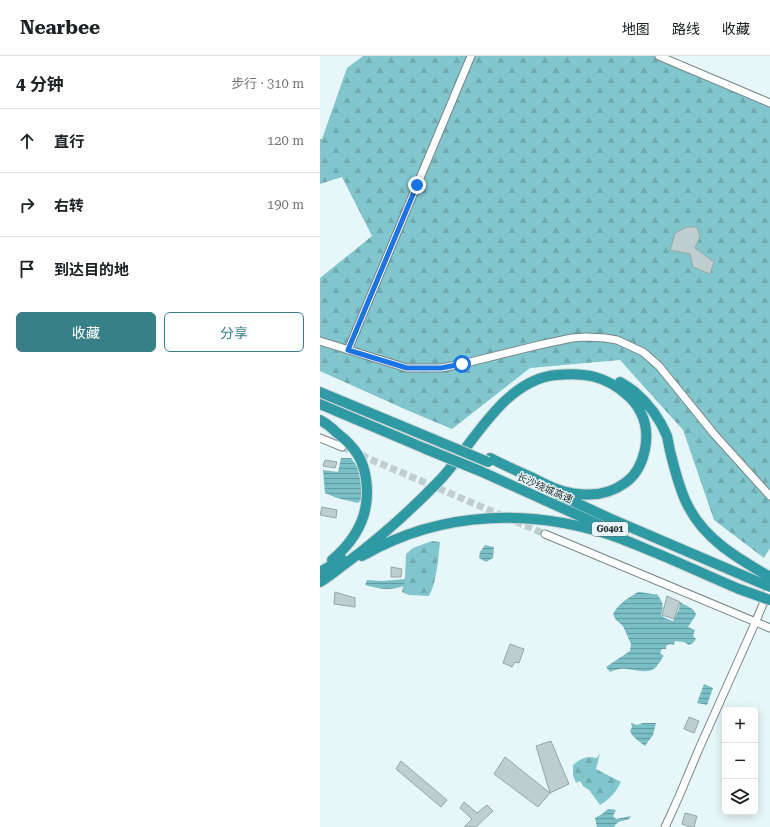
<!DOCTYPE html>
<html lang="zh">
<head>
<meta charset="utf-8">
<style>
	:root { --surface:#fff; --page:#f2f2f2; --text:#202124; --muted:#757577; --line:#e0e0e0; --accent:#388088 }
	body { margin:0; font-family:"Roboto Serif","Noto Sans SC",serif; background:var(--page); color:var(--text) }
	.controls { position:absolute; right:12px; bottom:12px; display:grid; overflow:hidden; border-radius:6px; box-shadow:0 2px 10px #0003 }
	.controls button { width:36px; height:36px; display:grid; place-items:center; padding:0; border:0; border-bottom:1px solid var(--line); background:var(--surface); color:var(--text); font:20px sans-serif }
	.stop { position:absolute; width:12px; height:12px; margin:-9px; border:3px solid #1a73e8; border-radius:50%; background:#fff }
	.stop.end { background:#1a73e8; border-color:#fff; box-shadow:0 1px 4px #0008 }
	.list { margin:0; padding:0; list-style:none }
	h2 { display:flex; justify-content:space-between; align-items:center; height:52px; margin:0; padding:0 16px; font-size:17px }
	h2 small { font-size:13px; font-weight:400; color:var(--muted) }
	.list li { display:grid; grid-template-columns:26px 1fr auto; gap:12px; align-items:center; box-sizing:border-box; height:64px; padding:0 16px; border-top:1px solid var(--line) }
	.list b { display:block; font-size:15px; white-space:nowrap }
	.list em { font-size:13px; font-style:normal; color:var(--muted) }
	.actions { display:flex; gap:8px; padding:12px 16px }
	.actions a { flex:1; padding:9px 0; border:1px solid var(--accent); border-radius:6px; text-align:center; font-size:14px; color:var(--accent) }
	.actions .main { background:var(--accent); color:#fff }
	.icon { flex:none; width:22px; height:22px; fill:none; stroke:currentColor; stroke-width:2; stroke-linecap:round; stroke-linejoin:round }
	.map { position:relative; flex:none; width:450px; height:771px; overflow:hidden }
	header { display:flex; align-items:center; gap:24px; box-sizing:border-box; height:56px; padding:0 20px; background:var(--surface); border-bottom:1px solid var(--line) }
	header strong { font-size:19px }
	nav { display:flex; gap:22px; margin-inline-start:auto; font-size:14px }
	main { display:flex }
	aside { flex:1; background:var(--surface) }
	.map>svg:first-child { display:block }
	.forest { fill:url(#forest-firs) }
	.water { fill:url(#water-rules) }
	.building { fill:#bececf; stroke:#96a5a7 }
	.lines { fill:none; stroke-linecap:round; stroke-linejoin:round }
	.minor-tunnel { stroke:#c0ced0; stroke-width:7; stroke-dasharray:7 3.5; stroke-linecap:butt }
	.minor-casing { stroke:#778688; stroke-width:9 }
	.highway-casing { stroke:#d3d5d5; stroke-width:12 }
	.minor { stroke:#fff; stroke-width:7 }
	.highway { stroke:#2e9aa4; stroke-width:10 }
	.highway-bridge-casing { stroke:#d3d5d5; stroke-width:12; stroke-linecap:butt }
	.highway-bridge { stroke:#2e9aa4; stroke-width:10 }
	.route { stroke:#1a73e8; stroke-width:5 }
	.labels { text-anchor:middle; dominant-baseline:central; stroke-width:3; stroke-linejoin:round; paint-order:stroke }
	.shield { fill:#e7f7f9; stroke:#5f686a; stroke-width:1 }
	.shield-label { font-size:9px; font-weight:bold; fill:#252b2c }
	.street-label { font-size:10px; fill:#252b2c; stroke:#e7f7f9 }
</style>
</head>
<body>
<header>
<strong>Nearbee</strong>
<nav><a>地图</a><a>路线</a><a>收藏</a></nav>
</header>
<main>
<aside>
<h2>4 分钟<small>步行 · 310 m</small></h2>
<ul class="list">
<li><svg class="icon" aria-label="ahead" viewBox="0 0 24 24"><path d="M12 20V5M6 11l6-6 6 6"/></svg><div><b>直行</b></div><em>120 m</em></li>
<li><svg class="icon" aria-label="right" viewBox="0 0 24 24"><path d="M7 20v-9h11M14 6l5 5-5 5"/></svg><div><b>右转</b></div><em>190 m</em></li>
<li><svg class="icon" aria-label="arrive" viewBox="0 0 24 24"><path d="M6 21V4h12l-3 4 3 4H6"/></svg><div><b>到达目的地</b></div></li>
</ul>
<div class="actions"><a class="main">收藏</a><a>分享</a></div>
</aside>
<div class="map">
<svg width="450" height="771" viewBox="0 0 450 771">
	<defs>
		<pattern id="forest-firs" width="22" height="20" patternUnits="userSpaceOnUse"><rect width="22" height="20" fill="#81c5cd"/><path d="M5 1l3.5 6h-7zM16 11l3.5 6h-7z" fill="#6fa9b0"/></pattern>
		<pattern id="water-rules" width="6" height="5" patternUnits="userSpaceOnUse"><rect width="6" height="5" fill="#7abfc6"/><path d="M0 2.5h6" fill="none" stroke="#649ba1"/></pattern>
	</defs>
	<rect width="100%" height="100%" fill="#e7f7f9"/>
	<path class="forest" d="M 43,0 L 339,0 L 450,48 L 450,492 L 444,502 L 394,464 L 363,374 L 300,304 L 210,312 L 132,373 L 89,355 L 0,315 L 0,222 L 52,180 L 22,121 L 0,128 L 0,83 L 2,83 L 27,12 Z
		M 112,485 L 120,486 C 118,503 117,525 109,540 L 89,539 L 82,536 L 85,521 L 86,498 L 93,492 Z
		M 280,697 L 276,713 L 301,726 C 296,736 290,743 280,749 L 269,734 L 263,730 L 260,725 L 256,727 L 253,719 L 253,709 C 262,702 265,700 277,702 Z"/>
	<path class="water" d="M 21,402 L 31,402 L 38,412 L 42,431 L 42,443 L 38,447 L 17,442 L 5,437 L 3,414 L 18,416 Z
		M 165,489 L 174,491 L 173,502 L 166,506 L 159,502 L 160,496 Z
		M 86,523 L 84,530 C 70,535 59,533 45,529 L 47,524 L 62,525 Z
		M 318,536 C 325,536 331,539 337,538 C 343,547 344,548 341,559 L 345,562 L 353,565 L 359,553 L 360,546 C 366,550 375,552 376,559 L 368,571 L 375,574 L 373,580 L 376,583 L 373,587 L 369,589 L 364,586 L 355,585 L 354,589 L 350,588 L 346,590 L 346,593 L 342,593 L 340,597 L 344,600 L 342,602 C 341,606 339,606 337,610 C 329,619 317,614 306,613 C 301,612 295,614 290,616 L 286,611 L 310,595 L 311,588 L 303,570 L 296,564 L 293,558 C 299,547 308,542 318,536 Z
		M 384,628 L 393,632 L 387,649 L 377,647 Z
		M 311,667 L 317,669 L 323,667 L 336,667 L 333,679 L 325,690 C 319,685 313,682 310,675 L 312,671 Z
		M 288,753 L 291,753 L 296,754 L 293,760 L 296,763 L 311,760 L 309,763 C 303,765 297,765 294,771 L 277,771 L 275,762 L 282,758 Z"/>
	<path class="building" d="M 367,171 L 377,171 L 380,181 L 375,192 L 394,206 L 390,218 L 373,211 L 370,198 L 350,194 L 355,177 Z
		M 5,404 L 17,406 L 15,412 L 3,410 Z
		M 2,451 L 17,454 L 16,462 L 0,459 Z
		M 71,511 L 82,513 L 81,521 L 71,521 Z
		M 15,536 L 35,542 L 35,551 L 14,548 Z
		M 347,540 L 360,546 L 354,563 L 342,559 Z
		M 190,588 L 204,593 L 199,607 L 195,606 L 192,611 L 183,607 Z
		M 369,661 L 379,665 L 374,677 L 364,673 Z
		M 231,685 L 249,728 L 230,737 L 216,690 Z
		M 185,701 L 230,737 L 218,751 L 174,718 Z
		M 81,705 L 127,744 L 121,751 L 76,713 Z
		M 144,746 L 157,757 L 167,749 L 173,755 L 156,771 L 144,771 L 152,763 L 140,752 Z
		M 365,757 L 377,760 L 374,771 L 370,771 L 362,768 Z"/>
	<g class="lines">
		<path class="minor-tunnel" d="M 22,391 L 225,478"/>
		<defs>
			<path id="minor" d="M 339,0 L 450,47
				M 0,285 L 87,312 L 121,312 L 142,308 L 219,289 L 252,282 L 266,281 L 285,282 L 297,284 L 323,296 L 339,310 L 394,378 L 450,440
				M 28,294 L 151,0
				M 0,382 L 22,391
				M 225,478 L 450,572
				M 345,771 L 352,756 L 360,738 L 378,695 L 436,565 L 450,531"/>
			<path id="highway" d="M 300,326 C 305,329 310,332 315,336 C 329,348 340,363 347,380 C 348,385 349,390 350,395 C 355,414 359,433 368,450 C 385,484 419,503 450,521
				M 0,336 L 113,383
				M 0,348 L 106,393
				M 0,364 C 6,367 12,372 17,377 C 25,383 33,391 38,399 C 42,406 45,415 46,423 C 51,456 37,483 12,504
				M 160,415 L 293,475
				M 237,438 L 289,462 L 450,531
				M 42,500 C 123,453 216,452 302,483 C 315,488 328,494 341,499 C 367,510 393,522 419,533
				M 0,516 L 22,503
				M 0,526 C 10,520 19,512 29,505 C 61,481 92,453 120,424 C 153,389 183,324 236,319 C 264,316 286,320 307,339 C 313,344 318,351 321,357 C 332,379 325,413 305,427 C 291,437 275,440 259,438 C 242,437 226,429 211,421 C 197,415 184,409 170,402"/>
		</defs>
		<use href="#minor" class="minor-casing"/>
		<use href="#highway" class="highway-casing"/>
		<use href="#minor" class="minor"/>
		<use href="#highway" class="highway"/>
		<defs>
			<path id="highway-bridge" d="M 113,383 L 168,406
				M 106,393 L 160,415
				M 419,533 L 450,544"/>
		</defs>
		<use href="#highway-bridge" class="highway-bridge-casing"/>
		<use href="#highway-bridge" class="highway-bridge"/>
	</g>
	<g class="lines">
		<path class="route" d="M 97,129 L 28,294 L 87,312 L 121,312 L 142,308"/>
	</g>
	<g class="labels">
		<rect class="shield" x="272" y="466" width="36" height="14" rx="3"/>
		<g class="shield-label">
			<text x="290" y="473">G0401</text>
		</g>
		<g class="street-label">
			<text transform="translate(225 432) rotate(24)">长沙绕城高速</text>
		</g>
	</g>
</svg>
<div class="controls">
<button>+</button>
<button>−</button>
<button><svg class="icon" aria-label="layers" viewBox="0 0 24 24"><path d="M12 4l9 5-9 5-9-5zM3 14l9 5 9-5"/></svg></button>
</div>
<div class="stop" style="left:142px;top:308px"></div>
<div class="stop end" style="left:97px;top:129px"></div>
</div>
</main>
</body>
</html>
